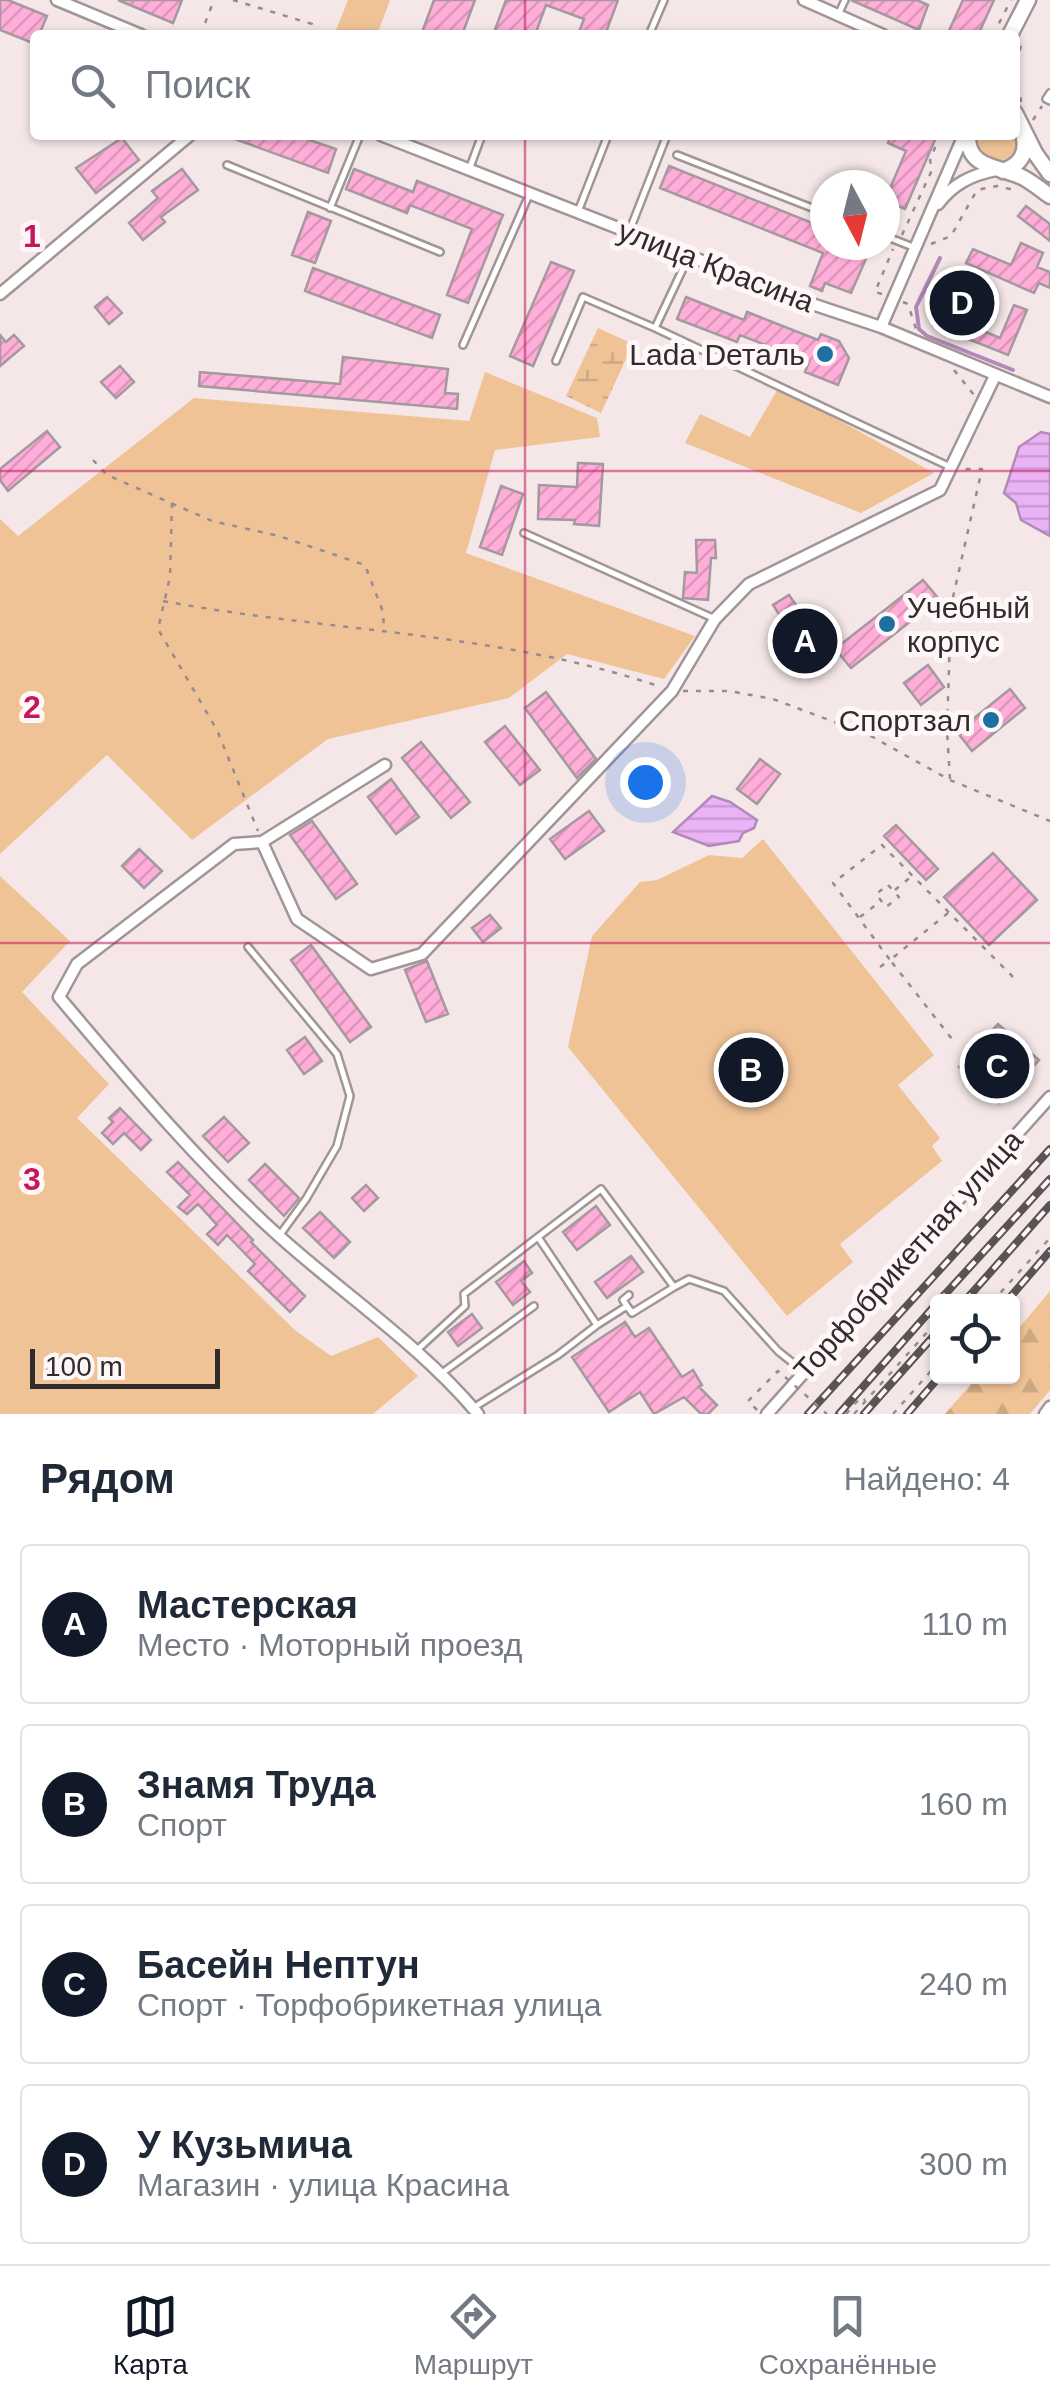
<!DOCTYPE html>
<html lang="ru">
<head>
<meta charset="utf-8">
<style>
	:root { --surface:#fff; --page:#f6f6f7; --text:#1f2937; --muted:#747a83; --line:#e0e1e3; --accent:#111827 }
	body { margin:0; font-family:Helvetica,sans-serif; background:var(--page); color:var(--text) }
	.controls { position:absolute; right:30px; bottom:30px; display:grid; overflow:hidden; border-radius:10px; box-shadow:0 2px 8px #0004 }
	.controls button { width:90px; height:90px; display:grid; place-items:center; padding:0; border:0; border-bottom:2px solid var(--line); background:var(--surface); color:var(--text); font:50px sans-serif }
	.compass { position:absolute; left:810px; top:170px; width:90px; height:90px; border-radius:50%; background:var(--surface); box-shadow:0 2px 8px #0004; rotate:173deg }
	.scale { position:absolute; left:30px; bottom:25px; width:190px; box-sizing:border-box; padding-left:10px; border:5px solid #302b2c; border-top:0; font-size:28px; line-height:35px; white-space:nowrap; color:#302b2c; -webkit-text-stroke:8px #fef6f7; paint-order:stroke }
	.you { position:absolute; left:645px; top:782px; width:35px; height:35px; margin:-25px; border:8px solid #fff; border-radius:50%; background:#1a73e8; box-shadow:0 0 0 15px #1a73e833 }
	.badge { display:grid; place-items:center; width:65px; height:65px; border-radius:50%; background:var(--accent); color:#fff; font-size:32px; font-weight:700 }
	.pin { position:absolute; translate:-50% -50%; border:5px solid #fff; box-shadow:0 2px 10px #0006 }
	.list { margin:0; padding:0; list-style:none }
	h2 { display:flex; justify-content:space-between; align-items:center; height:130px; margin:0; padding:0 40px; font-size:42px }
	h2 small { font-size:32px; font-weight:400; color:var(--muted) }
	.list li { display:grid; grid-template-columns:65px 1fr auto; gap:30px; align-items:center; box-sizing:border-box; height:160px; margin:0 20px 20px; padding:0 20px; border:2px solid var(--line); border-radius:10px }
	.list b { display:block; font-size:38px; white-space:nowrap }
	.list p { margin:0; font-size:32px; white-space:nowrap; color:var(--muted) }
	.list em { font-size:32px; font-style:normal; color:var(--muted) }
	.icon { flex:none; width:55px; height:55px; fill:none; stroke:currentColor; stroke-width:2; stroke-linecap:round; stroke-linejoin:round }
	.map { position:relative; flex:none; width:1050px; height:1414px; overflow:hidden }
	.search { position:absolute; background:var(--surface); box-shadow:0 2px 8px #0004; left:30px; right:30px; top:30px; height:110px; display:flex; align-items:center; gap:25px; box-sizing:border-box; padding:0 35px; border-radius:10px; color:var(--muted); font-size:38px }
	.sheet { height:850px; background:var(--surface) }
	nav { display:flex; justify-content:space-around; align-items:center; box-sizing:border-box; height:140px; border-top:2px solid var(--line); background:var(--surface); font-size:28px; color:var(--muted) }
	nav a { display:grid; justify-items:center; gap:5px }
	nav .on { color:var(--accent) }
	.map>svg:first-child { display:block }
	.grass { fill:#f0c397 }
	.forest { fill:url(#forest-firs) }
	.wetland { fill:url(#wetland-marsh) }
	.water { fill:url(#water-rules); stroke:#b28ab9; stroke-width:2.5 }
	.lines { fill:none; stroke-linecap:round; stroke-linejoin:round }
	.stream { stroke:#b28ab9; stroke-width:4 }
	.building { fill:url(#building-hatch); stroke:#a3999e; stroke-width:2.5 }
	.lane-casing { stroke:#a19596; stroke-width:10 }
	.street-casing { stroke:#a19596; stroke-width:15 }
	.secondary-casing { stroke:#a19596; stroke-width:19 }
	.path { stroke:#968c8d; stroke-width:2.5; stroke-dasharray:5 8; stroke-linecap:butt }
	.lane { stroke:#fff; stroke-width:5 }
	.street { stroke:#fff; stroke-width:10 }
	.secondary { stroke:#fff; stroke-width:14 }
	.rail-casing { stroke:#5a5354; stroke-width:8 }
	.rail { stroke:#fef6f7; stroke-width:4; stroke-dasharray:11; stroke-linecap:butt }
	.path-bridge { stroke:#968c8d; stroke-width:2.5; stroke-dasharray:5 8; stroke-linecap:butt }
	.grid { fill:none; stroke:#c2185b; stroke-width:2.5; stroke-opacity:0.55 }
	.poi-dot { fill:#1f70a2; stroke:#fef6f7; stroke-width:4 }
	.labels { text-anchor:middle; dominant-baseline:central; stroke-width:10; stroke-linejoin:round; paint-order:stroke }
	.street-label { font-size:30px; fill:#302b2c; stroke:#fef6f7 }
	.poi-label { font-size:30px; fill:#302b2c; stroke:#fef6f7; text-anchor:end }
	.grid-label { font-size:32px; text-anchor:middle; font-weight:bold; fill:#c2185b; stroke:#fef6f7; stroke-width:10; stroke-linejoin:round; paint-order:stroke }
</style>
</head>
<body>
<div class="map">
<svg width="1050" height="1414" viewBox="0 0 1050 1414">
	<defs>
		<pattern id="forest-firs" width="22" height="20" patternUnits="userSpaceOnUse" patternTransform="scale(2.5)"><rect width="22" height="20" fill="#f0c397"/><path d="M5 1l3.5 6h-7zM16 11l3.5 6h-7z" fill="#cea882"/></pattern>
		<pattern id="wetland-marsh" width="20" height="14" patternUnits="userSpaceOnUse" patternTransform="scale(2.5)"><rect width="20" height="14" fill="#f0c397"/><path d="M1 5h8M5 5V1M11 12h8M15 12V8" fill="none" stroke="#cea882"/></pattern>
		<pattern id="water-rules" width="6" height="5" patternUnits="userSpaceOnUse" patternTransform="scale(2.5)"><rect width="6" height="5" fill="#eab3f6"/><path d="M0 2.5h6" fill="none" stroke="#c99ad3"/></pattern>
		<pattern id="building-hatch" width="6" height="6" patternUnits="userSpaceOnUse" patternTransform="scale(2.5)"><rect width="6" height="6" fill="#ffaed9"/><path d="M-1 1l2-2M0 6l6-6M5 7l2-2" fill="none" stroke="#db96ba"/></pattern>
	</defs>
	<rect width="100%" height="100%" fill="#f5e7e8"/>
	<path class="grass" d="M 348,0 L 390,0 L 377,35 L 334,35 Z
		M 1015,134 L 1016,149 C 1003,171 978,158 976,135 Z
		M 485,372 L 597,418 L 600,437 L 495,450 L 466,553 L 695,636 L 664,679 L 567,654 L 509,698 L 328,739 L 192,840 L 107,755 L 0,854 L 0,519 L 18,536 L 194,398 L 469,421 Z
		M 779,387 L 934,473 L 861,513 L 685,443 L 700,414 L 750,437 Z
		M 763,839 L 934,1055 L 898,1085 L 940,1138 L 932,1146 L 942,1161 L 840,1244 L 853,1262 L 787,1316 L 568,1047 L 592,936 L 640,882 L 657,880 L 709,855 L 742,858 Z
		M 0,876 L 70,941 L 22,992 L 109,1084 L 77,1118 L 296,1331 L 331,1356 L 378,1337 L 418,1376 L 373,1414 L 0,1414 Z"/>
	<path class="forest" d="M 1050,1291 L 1050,1390 L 1030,1414 L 945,1414 L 977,1377 L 1012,1376 L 1013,1335 Z"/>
	<path class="wetland" d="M 598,328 L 633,344 L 601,413 L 566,396 Z"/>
	<path class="water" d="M 1041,432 L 1050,434 L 1050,536 L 1021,520 L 1016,503 L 1004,493 L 1019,447 Z
		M 712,796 L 730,802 L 757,820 L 754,828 L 743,833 L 739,841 L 709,846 L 673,832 Z"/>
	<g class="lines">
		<path class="stream" d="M 940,258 L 916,307 L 919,329 L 927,336 L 1013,370"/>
	</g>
	<path class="building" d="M 0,0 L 8,0 L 47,16 L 39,35 L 35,35 L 35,44 L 0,30 Z
		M 118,0 L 182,0 L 173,23 Z
		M 434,0 L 475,0 L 462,35 L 421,35 Z
		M 506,0 L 618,0 L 605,35 L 578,35 L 584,19 L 546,5 L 535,35 L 493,35 Z
		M 851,0 L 917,0 L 928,5 L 919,30 Z
		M 963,0 L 994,0 L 978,35 L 947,35 Z
		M 224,135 L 295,135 L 336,149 L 328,173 Z
		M 891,135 L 937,135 L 905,209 L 885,200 L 906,151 L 888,143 Z
		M 122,138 L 139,160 L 96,193 L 76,168 Z
		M 669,166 L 825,228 L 825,245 L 872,245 L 851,293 L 825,283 L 822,291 L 810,286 L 823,253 L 660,188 Z
		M 182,169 L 198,190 L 161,217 L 165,222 L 143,240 L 129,223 L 158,198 L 152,191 Z
		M 354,169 L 413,192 L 417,181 L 503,215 L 468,303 L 447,295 L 472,229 L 410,205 L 407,213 L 346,189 Z
		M 1026,206 L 1050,224 L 1050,241 L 1018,216 Z
		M 308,212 L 331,221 L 315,263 L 292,255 Z
		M 1021,243 L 1043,253 L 1037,267 L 1050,272 L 1050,288 L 1039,283 L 1034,293 L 966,263 L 973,249 L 1011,265 Z
		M 551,262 L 574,271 L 533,366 L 510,356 Z
		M 313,268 L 440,315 L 432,338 L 305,291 Z
		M 948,288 L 976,299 L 980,290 L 992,295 L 981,330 L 1000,338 L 1014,305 L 1027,310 L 1008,355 L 933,325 Z
		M 107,297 L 122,313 L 109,324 L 95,307 Z
		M 686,297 L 744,320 L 747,312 L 818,340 L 821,334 L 839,341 L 849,358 L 838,385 L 805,372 L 809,362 L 740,335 L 737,342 L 677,319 Z
		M 0,335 L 6,342 L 14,335 L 24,346 L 0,366 Z
		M 343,357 L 448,369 L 445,393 L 458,394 L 457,409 L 199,386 L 200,372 L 340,384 Z
		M 120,366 L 134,382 L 116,398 L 101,382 Z
		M 47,431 L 60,447 L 8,491 L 0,480 L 0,469 Z
		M 578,463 L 603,464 L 599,526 L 574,524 L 575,520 L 538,519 L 539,485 L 577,487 Z
		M 501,486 L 523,494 L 502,555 L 480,547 Z
		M 696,540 L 715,540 L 716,558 L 711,558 L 708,600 L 683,598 L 685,572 L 697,573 Z
		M 923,580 L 939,599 L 851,668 L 835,649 Z
		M 789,595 L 828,650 L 807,665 L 782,631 L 787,627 L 773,605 Z
		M 928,665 L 944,687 L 921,705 L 904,683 Z
		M 1010,689 L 1025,708 L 972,751 L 957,732 Z
		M 546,692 L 596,759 L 577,778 L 525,708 Z
		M 505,726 L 540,770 L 520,785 L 485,742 Z
		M 421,742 L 470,802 L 451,818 L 402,758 Z
		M 760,759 L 780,774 L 757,804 L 737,789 Z
		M 391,779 L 419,817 L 396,834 L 368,797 Z
		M 589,811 L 604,831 L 565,859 L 550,839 Z
		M 312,821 L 357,884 L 336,899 L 290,835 Z
		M 896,825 L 938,869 L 926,880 L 884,836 Z
		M 139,849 L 162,871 L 144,888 L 122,866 Z
		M 993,853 L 1037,900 L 989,945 L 944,897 Z
		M 490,915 L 501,928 L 483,942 L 472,928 Z
		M 311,945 L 371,1027 L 350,1042 L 291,960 Z
		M 427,961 L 448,1014 L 426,1022 L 405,970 Z
		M 998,1024 L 1039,1060 L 999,1103 L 959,1067 Z
		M 305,1037 L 322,1061 L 304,1074 L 287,1050 Z
		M 120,1108 L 151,1140 L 141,1150 L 124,1133 L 113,1144 L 102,1133 L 113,1122 L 109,1118 Z
		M 224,1117 L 249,1143 L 228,1162 L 203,1136 Z
		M 178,1162 L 253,1240 L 251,1242 L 305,1296 L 290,1312 L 248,1271 L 255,1264 L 227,1235 L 218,1245 L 207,1234 L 217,1225 L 198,1204 L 187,1214 L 178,1207 L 190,1195 L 167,1172 Z
		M 265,1164 L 299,1198 L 284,1216 L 249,1180 Z
		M 366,1185 L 378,1198 L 364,1211 L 352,1198 Z
		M 596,1206 L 610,1225 L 577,1250 L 563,1232 Z
		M 320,1212 L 350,1242 L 334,1258 L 303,1228 Z
		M 631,1256 L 643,1272 L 607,1298 L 595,1282 Z
		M 524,1261 L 532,1273 L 521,1281 L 530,1292 L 513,1305 L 496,1282 Z
		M 472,1314 L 482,1328 L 458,1346 L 448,1332 Z
		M 625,1322 L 635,1337 L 649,1328 L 682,1377 L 693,1370 L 702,1385 L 699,1387 L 717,1405 L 708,1414 L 701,1414 L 684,1397 L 654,1414 L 640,1392 L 609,1412 L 572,1357 Z"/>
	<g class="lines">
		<defs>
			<path id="lane" d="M 838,15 L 845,0
				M 649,35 L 664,0
				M 1050,93 L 1046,99 L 1050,101
				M 677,155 L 825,213
				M 227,165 L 440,252
				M 470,167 L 482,135
				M 330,208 L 360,135
				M 579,209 L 608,135
				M 629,232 L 667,135
				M 885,236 L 913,247
				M 655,328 L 688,258
				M 463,345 L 529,195
				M 556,361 L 583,297 L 655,328 L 946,465
				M 524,533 L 715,619
				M 248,947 L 337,1054 L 350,1096 L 337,1146 L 306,1199 L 279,1236
				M 674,1287 L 632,1313 L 627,1306 L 597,1325 L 538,1237 L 601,1189 L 674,1287 L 689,1279 L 724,1291 L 778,1351 L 803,1371
				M 627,1306 L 623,1300 L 629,1295
				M 416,1351 L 465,1306 L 464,1294 L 538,1237
				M 442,1373 L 534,1306
				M 473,1408 L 558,1355 L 597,1325"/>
			<path id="street" d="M 57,0 L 141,35
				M 804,0 L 883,35
				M 381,135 L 809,303 L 881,327 L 1050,397
				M 938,204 C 953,184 971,175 996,170
				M 0,294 L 190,135
				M 881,327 L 964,135
				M 385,765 L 262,842 L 234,844 L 77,964 L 59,997 C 129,1080 199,1164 280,1237 C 346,1296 421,1346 478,1414
				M 262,842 L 297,919 L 371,969 L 422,954 L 672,691 L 715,619 L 749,584 L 940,490 L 995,376
				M 767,1414 L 1050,1097
				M 1045,1414 L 1050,1407"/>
			<path id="secondary" d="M 1010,35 L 1028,0
				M 1015,113 L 1035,153 L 1050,174
				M 968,135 C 967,169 999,166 1022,177 C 1032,182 1041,190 1050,196
				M 1003,171 C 1019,165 1027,155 1024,138"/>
		</defs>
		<use href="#lane" class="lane-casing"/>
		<use href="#street" class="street-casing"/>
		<use href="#secondary" class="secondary-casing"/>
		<path class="path" d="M 233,0 L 312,24 L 312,35
			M 204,35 L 202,31 L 214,0
			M 993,35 L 1011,0
			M 1021,102 L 1016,66 L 1022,41
			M 1033,120 L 1042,106
			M 902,235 L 932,170 L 930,160 L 940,135
			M 931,244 L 951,236 L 977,190 L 997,186 L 1018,191
			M 882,294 L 875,292 L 893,249
			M 903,302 L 908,304 L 916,329
			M 954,370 L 974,395
			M 93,460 L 107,475 L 212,521 L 279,536 L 365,565 L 383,612 L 384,629
			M 172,503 L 170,577 L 158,629 L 217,730 L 258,831
			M 163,601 C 329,632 500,632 661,687
			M 683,691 L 729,691 L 773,699 L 869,735 L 950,780 L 1050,821
			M 950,779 L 947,731 L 951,606 L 982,469 L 964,469
			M 888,885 L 899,897 L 886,907 L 876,894 Z
			M 895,890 L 912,876
			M 948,913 L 890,960 L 956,1044
			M 860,917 L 881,901
			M 880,967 L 890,960 L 833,883 L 882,845 L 1013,977
			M 954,1302 L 961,1293
			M 992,1302 L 1050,1238
			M 757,1410 L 748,1401 L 778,1371 L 784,1376
			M 846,1414 L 861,1397 L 865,1400
			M 854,1414 L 938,1320
			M 893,1414 L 938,1363"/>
		<use href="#lane" class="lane"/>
		<use href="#street" class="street"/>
		<use href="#secondary" class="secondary"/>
		<defs>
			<path id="rail" d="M 938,1302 L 1050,1179
				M 964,1302 L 1050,1205
				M 1006,1302 L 1050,1251
				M 808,1414 L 1050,1149
				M 839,1414 L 938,1302
				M 864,1414 L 938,1331
				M 907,1414 L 940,1376"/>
		</defs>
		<use href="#rail" class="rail-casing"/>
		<use href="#rail" class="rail"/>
		<path class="path-bridge" d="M 785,1377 L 827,1414"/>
	</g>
	<path class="grid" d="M 525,0 L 525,35M 525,135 L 525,1414M 0,471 L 1050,471M 0,943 L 1050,943"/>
	<g class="poi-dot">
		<circle cx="825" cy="354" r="10"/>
		<circle cx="887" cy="624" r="10"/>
		<circle cx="991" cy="720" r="10"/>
	</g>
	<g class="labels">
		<g class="street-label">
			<text transform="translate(716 266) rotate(21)">улица Красина</text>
			<text transform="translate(908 1255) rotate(-48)">Торфобрикетная улица</text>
		</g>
		<g class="poi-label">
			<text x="805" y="354">Lada Dеталь</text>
			<text x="907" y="607" text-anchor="start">Учебный<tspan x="907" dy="34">корпус</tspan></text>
			<text x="971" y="720">Спортзал</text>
		</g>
	</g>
	<g class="grid-label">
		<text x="32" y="247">1</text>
		<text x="32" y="718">2</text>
		<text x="32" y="1190">3</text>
	</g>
</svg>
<div class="controls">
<button><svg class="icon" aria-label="locate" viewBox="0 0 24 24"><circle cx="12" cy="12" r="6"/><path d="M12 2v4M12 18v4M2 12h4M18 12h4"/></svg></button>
</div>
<svg class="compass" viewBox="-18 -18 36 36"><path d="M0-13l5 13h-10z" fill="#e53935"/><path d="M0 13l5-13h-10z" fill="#747a83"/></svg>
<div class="scale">100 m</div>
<div class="you"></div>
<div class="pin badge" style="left:805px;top:641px">A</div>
<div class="pin badge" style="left:751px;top:1070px">B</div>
<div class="pin badge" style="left:997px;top:1066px">C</div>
<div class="pin badge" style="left:962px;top:303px">D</div>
<div class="search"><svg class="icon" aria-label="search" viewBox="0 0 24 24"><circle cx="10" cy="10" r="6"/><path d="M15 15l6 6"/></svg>Поиск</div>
</div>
<section class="sheet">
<h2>Рядом<small>Найдено: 4</small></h2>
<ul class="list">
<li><span class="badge">A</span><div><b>Мастерская</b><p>Место · Моторный проезд</p></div><em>110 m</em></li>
<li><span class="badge">B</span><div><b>Знамя Труда</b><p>Спорт</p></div><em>160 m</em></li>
<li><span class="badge">C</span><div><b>Басейн Нептун</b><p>Спорт · Торфобрикетная улица</p></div><em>240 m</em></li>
<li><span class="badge">D</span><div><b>У Кузьмича</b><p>Магазин · улица Красина</p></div><em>300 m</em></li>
</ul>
</section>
<nav>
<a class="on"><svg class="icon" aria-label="map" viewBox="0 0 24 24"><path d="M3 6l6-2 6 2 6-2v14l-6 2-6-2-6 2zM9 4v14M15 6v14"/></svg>Карта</a>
<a><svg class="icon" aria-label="directions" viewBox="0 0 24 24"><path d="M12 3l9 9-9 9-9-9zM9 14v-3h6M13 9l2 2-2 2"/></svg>Маршрут</a>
<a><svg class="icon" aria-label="saved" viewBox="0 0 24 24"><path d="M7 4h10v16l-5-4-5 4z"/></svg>Сохранённые</a>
</nav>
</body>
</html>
